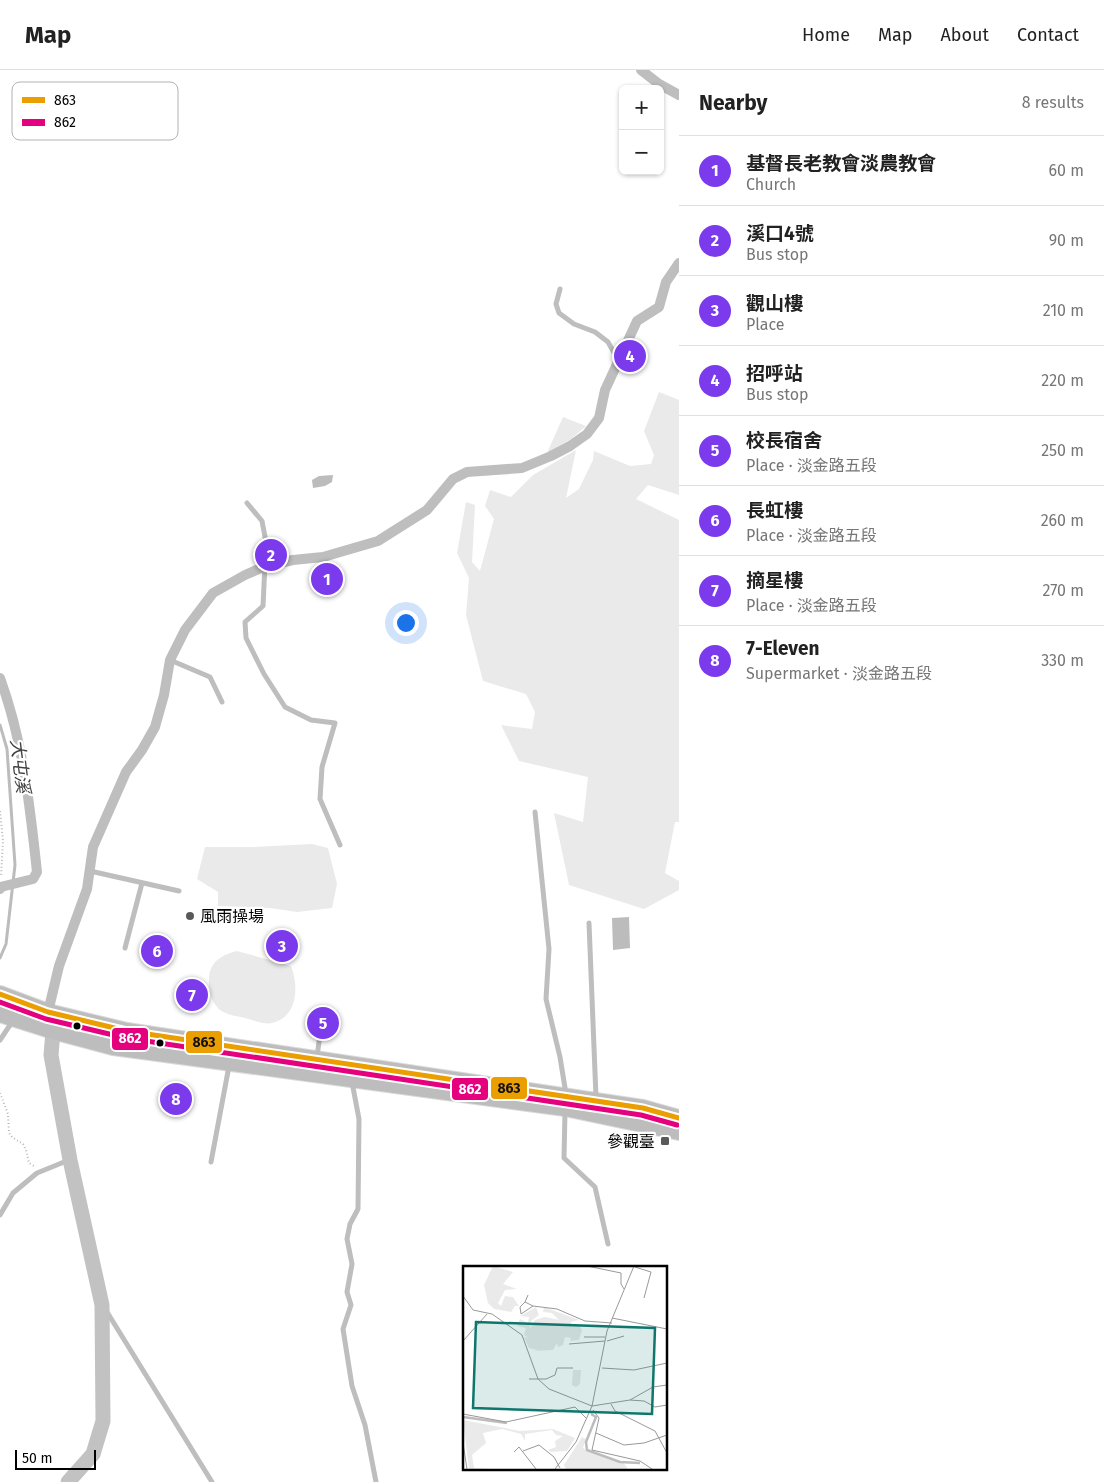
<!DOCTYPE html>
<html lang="en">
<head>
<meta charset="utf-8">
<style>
	:root { --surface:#fff; --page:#f6f6f6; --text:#222; --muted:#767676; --line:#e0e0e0; --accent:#7c3aed }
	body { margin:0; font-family:"Fira Sans","Noto Sans TC",sans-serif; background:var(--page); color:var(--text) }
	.controls { position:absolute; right:15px; top:15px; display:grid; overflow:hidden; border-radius:8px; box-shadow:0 1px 4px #0004 }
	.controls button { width:45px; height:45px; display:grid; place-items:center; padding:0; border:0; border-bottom:1px solid var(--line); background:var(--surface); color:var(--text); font:25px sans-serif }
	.scale { position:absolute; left:15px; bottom:12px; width:81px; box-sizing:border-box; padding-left:5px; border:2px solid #000; border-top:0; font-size:14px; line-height:18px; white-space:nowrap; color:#000; -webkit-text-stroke:4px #fff; paint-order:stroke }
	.you { position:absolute; left:405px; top:552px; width:18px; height:18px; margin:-12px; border:4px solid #fff; border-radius:50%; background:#1a73e8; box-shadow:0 0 0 8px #1a73e833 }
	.badge { display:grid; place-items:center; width:32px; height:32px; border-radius:50%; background:var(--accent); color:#fff; font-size:16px; font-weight:700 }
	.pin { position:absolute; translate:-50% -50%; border:2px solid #fff; box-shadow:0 1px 5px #0006 }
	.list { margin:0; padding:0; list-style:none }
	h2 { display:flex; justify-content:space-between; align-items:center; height:65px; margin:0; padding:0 20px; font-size:21px }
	h2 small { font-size:16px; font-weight:400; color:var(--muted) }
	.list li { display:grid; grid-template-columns:32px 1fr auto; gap:15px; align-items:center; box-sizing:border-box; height:70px; padding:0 20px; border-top:1px solid var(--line) }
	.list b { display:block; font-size:19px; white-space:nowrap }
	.list p { margin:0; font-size:16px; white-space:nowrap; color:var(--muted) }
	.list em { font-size:16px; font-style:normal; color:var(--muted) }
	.map { position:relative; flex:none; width:679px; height:1412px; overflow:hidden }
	header { display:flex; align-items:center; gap:30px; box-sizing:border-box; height:70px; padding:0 25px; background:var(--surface); border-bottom:1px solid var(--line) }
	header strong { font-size:24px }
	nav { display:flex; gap:28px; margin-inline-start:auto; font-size:18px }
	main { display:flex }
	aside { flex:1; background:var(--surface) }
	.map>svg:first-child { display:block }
	.green { fill:#eaeaea }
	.water { fill:#bcbcbc }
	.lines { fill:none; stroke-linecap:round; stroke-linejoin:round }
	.stream { stroke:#bcbcbc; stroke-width:3 }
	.primary-casing { stroke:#dbdbdb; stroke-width:18 }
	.path { stroke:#b8b8b8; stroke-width:2; stroke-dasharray:1 2.5; stroke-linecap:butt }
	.lane { stroke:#bebebe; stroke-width:5 }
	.street { stroke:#bebebe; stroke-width:10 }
	.secondary { stroke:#c2c2c2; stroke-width:15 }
	.primary { stroke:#bdbdbd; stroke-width:16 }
	.bus-1-casing { stroke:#fff; stroke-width:9 }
	.bus-2-casing { stroke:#fff; stroke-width:9 }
	.bus-1 { stroke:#eb9e00; stroke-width:5 }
	.bus-2 { stroke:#e5007d; stroke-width:5 }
	.poi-dot { fill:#595959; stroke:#fff; stroke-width:2 }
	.bus-dot { fill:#000; stroke:#fff; stroke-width:2 }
	.labels { text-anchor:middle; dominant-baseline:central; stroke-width:4.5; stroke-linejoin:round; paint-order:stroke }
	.poi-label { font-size:16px; fill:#000; stroke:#fff; text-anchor:start }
	.water-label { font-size:18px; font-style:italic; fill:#414141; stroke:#fff }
	.inset-river { fill:none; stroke:#bcbcbc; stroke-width:2.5 }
	.inset-road { fill:none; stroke:#999; stroke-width:1 }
	.view { fill:#0f766e; fill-opacity:0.15; stroke:#0f766e; stroke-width:2.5 }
	.inset-edge { fill:none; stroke:#000; stroke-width:2.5 }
	.key { fill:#fff; stroke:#b2b2b2; stroke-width:1 }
	.key-label { font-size:14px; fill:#000 }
	.line-badge { stroke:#fff; stroke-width:2 }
	.badge-label { font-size:14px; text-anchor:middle; font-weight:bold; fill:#fff }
	.pale-badge-label { font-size:14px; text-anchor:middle; font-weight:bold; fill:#111 }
</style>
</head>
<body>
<header>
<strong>Map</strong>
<nav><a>Home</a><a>Map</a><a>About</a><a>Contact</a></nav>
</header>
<main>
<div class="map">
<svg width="679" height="1412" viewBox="0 0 679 1412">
	<rect width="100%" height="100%" fill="#fff"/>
	<path class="green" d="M 659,322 L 679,330 L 679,425 L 648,415 L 636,429 L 679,450 L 679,752 L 675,752 L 665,803 L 679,811 L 679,820 L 644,839 L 569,815 L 554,743 L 583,752 L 588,707 L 519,691 L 501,655 L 532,659 L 535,642 L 526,624 L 483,611 L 466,545 L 469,508 L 457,483 L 466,432 L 475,435 L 472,492 L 480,501 L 494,449 L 485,436 L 490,420 L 511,427 L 533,405 L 576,380 L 566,428 L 579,419 L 593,390 L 594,381 L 630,396 L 651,394 L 654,385 L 644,361 Z
		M 563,347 L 586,356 L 571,369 L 547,383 Z
		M 312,774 L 328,778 L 337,814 L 332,838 L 297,842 L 270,838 L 218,836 L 218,822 L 197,809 L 205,777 L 254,777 Z
		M 237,881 L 291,896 C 299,916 298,947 272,953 C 265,955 253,950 245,948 C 237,946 227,945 220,940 C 211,933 208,919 209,908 C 210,891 222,885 237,881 Z"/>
	<path class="water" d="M 333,405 L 332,412 L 325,416 L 313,418 L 312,410 L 319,406 Z
		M 629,847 L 630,878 L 613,880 L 612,848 Z"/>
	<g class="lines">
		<path class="stream" d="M 0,655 L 7,679 L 15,795 L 6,874 L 0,888"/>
		<defs>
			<path id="primary" d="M 0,924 L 48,942 L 127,961 L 643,1038 L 679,1048
				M 0,944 L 53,961 L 113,977 L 565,1038 L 679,1062"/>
		</defs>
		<use href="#primary" class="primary-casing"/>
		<path class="path" d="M 0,741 L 3,771 L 1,807
			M 0,1023 L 8,1044 L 9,1063 L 12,1067 L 23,1074 L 26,1080 L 29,1093 L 34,1096"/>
		<path class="lane" d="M 560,219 L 556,234 L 559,243 L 574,254 L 595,262 L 608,272 L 618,290
			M 247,433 L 262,451 L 266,472 L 263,536 L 245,552 L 246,568 L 264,604 L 285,637 L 311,650 L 335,653 L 322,697 L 320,729 L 340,775
			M 170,590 L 210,607 L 222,632
			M 535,742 L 549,879 L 546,929 L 560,987 L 566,1024
			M 90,801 L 179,821
			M 589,853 L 596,1027
			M 125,878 L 142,813
			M 0,970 L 12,952
			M 317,987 L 320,964
			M 352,1012 L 359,1049 L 358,1139 L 350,1154 L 347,1169 L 352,1194 L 347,1222 L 351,1235 L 343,1259 L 352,1316 L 365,1355 L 376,1412
			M 565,1041 L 564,1088 L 595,1117 L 608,1174
			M 211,1092 L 229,996
			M 0,1145 L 13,1123 L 37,1103 L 69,1090
			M 107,1242 L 212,1412"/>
		<path class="street" d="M 641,0 L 659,14 L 679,25
			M 0,608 C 23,671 30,736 37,802 L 33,809 L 1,817 L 0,819
			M 48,942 L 59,896 L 87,819 L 93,777 L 126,702 L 142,680 L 155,657 L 164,625 L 170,590 L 185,560 L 213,523 L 245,505 L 266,496 L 293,490 L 323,487 L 378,471 L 427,440 L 453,409 L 467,402 L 522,398 L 551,386 L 570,376 L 587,364 L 599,348 L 605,320 L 637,251 L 659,237 L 666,212 L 679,193"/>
		<path class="secondary" d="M 48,942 L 53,961 L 51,985 L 70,1090 L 102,1235 L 103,1351 L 93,1384 L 68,1412"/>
		<use href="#primary" class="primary"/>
		<defs>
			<path id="bus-1" d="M 0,924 L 48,942 L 127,961 L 643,1038 L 679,1048"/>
			<path id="bus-2" d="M 0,932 L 46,949 L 126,968 L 641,1045 L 677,1055"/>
		</defs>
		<use href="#bus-1" class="bus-1-casing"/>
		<use href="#bus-2" class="bus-2-casing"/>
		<use href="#bus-1" class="bus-1"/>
		<use href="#bus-2" class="bus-2"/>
	</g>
	<g class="poi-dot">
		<circle cx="190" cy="846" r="5"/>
		<rect x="660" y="1066" width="10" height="10" rx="2.5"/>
	</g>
	<g class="bus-dot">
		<circle cx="77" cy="956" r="4.5"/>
		<circle cx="160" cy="973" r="4.5"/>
	</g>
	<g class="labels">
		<g class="poi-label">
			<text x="200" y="846">風雨操場</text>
			<text x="655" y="1071" text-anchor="end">參觀臺</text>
		</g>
		<g class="water-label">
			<text transform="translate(20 696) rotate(83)">大屯溪</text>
		</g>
	</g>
	<g transform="translate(463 1196)">
		<rect width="204" height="204" fill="#fff"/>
		<path d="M 30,0 L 50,6 L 40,18 L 54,23 L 42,24 L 35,37 L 38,40 L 42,30 L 50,31 L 56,40 L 52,40 L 48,46 L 31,43 L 25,37 L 21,19 ZM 73,41 L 76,49 L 68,55 L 67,63 L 72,54 L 82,51 L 96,54 L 89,47 L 80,46 L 81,41 L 116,54 L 108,56 L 108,60 L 116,59 L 119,64 L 116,74 L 107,75 L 108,72 L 102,71 L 100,79 L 95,81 L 94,77 L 90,84 L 67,85 L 75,84 L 66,82 L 61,71 L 66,72 L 61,69 L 63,62 L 54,60 L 57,53 L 65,57 L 66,51 L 57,50 ZM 110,104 L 118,104 L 117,118 L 113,121 L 109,119 ZM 0,154 L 57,165 L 90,163 L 112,172 L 104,185 L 88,186 L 85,184 L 93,181 L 92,175 L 100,170 L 93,169 L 89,164 L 62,168 L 62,175 L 58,168 L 39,163 L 20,167 L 23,177 L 9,189 L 11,202 L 28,203 L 6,203 ZM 119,171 L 123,173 L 120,182 L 126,186 L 160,196 L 165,203 L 103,203 L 101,199 Z" fill="#eaeaea"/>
		<path class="inset-river" d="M 128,148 L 133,151 L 123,176 L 124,184 L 157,196 L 177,197M 0,151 L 44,157"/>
		<path class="inset-road" d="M 124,0 L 158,7 L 158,18 L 161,23M 172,1 L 188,6 L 181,32M 65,29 L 62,36 L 70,40 L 94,43 L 122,55 L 149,57M 0,30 L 10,44 L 29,48 L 59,69 L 75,113 L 86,123 L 129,140 L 167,134 L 181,135 L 192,141 L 204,139M 62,36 L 57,41 L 58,48 L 70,40M 149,52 L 204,63M 121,71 L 142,71M 0,75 L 24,48M 144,75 L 161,70M 106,78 L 142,75M 139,102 L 171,104 L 204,97M 66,113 L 83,113 L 92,109 L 94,102 L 110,102M 167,134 L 190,121 L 204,119M 148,138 L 152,145 L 192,165 L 204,187M 130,144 L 136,152 L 129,184 L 177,195 L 189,203M 0,148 L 43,156 L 112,141 L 123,152M 133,167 L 161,179 L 181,177 L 204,169M 0,177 L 4,203M 60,185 L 76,179 L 91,191 L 97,202M 51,186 L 56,181 L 73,203M 92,203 L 113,176 L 129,140 L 144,65 L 171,0"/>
		<path class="view" d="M 13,56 L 192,62 L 189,148 L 10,142 Z"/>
		<rect width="204" height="204" class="inset-edge"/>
	</g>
	<rect x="12" y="12" width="166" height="58" rx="8" class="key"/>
	<rect x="22" y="27" width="23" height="6" fill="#eb9e00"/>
	<rect x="22" y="49" width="23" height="7" fill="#e5007d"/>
	<g class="key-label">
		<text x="54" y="35">863</text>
		<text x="54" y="57">862</text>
	</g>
	<g class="line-badge">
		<rect x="111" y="957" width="38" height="24" rx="5" fill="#e5007d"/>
		<rect x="185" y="960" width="38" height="24" rx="5" fill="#eb9e00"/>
		<rect x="490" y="1006" width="38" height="24" rx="5" fill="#eb9e00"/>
		<rect x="451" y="1007" width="38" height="24" rx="5" fill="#e5007d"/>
	</g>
	<g class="badge-label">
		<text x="130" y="973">862</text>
		<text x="470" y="1024">862</text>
	</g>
	<g class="pale-badge-label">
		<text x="204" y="977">863</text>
		<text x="509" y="1023">863</text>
	</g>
</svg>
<div class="controls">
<button>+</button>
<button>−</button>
</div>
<div class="scale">50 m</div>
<div class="you"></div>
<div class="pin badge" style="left:327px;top:509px">1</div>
<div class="pin badge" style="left:271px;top:485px">2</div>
<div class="pin badge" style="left:282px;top:876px">3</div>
<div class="pin badge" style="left:630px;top:286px">4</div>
<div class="pin badge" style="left:323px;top:953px">5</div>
<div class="pin badge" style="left:157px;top:881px">6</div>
<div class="pin badge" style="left:192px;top:925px">7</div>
<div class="pin badge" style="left:176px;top:1029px">8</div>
</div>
<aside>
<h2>Nearby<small>8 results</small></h2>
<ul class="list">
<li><span class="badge">1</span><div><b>基督長老教會淡農教會</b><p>Church</p></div><em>60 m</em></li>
<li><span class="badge">2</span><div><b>溪口4號</b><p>Bus stop</p></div><em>90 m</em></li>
<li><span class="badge">3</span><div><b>觀山樓</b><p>Place</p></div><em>210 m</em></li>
<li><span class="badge">4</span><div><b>招呼站</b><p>Bus stop</p></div><em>220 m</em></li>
<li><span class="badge">5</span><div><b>校長宿舍</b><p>Place · 淡金路五段</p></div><em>250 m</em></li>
<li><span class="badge">6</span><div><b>長虹樓</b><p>Place · 淡金路五段</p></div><em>260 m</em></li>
<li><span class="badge">7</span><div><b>摘星樓</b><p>Place · 淡金路五段</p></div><em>270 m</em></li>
<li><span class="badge">8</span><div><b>7-Eleven</b><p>Supermarket · 淡金路五段</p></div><em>330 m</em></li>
</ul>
</aside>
</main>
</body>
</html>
